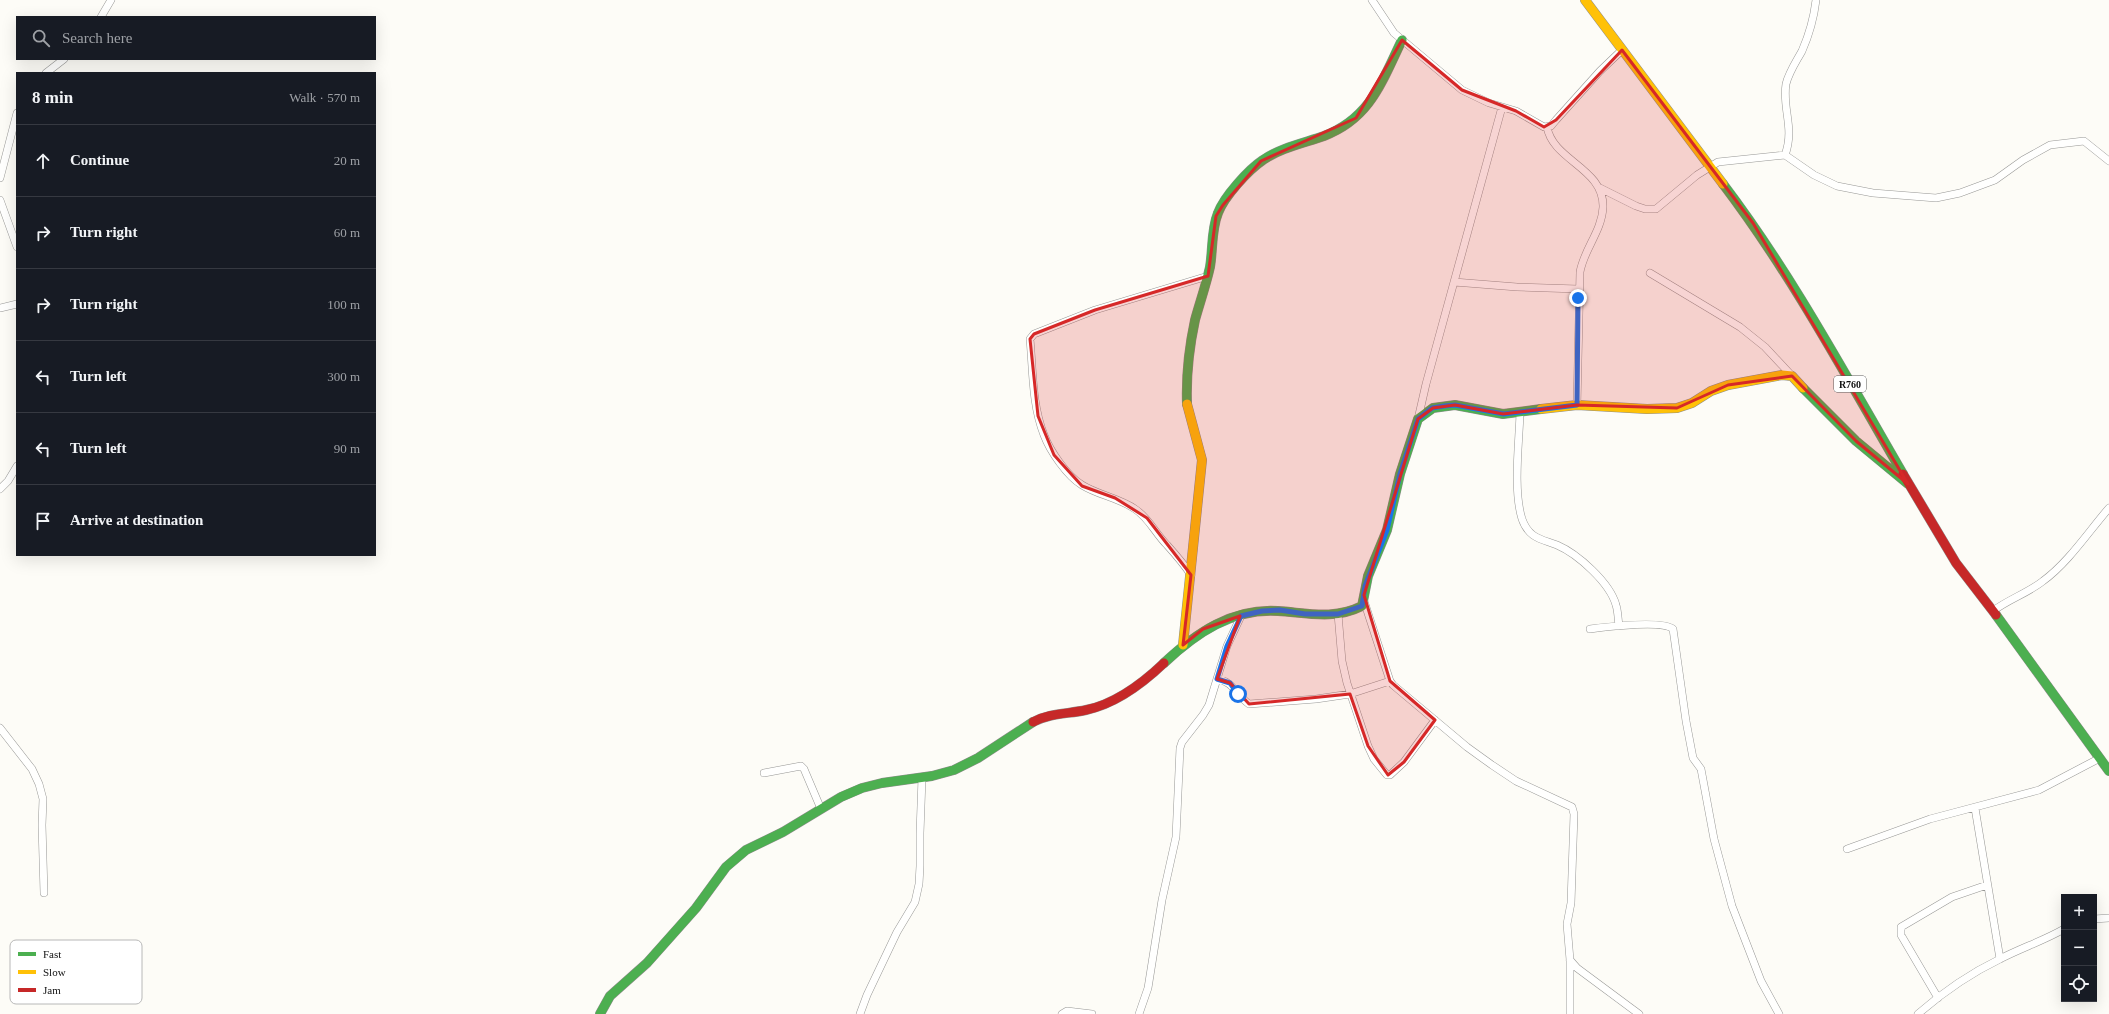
<!DOCTYPE html>
<html lang="en">
<head>
<meta charset="utf-8">
<style>
	:root { --surface:#171b24; --page:#242831; --text:#f1f3f6; --muted:#9ea1a6; --line:#363941 }
	body { margin:0; font-family:"Times New Roman",serif; background:var(--page); color:var(--text) }
	.controls { position:absolute; right:12px; bottom:12px; display:grid; overflow:hidden; border-radius:0px; box-shadow:0 4px 16px #0002 }
	.controls button { width:36px; height:36px; display:grid; place-items:center; padding:0; border:0; border-bottom:1px solid var(--line); background:var(--surface); color:var(--text); font:20px sans-serif }
	.stop { position:absolute; width:12px; height:12px; margin:-9px; border:3px solid #1a73e8; border-radius:50%; background:#fff }
	.stop.end { background:#1a73e8; border-color:#fff; box-shadow:0 1px 4px #0008 }
	.list { margin:0; padding:0; list-style:none }
	h2 { display:flex; justify-content:space-between; align-items:center; height:52px; margin:0; padding:0 16px; font-size:17px }
	h2 small { font-size:13px; font-weight:400; color:var(--muted) }
	.list li { display:grid; grid-template-columns:26px 1fr auto; gap:12px; align-items:center; box-sizing:border-box; height:72px; padding:0 16px; border-top:1px solid var(--line) }
	.list b { display:block; font-size:15px; white-space:nowrap }
	.list em { font-size:13px; font-style:normal; color:var(--muted) }
	.icon { flex:none; width:22px; height:22px; fill:none; stroke:currentColor; stroke-width:2; stroke-linecap:round; stroke-linejoin:round }
	.map { position:relative; flex:none; width:2109px; height:1014px; overflow:hidden }
	.search { position:absolute; background:var(--surface); box-shadow:0 4px 16px #0002; left:16px; top:16px; width:360px; height:44px; display:flex; align-items:center; gap:10px; box-sizing:border-box; padding:0 14px; border-radius:0px; color:var(--muted); font-size:15px }
	.panel { position:absolute; background:var(--surface); box-shadow:0 4px 16px #0002; left:16px; top:72px; width:360px; height:484px; border-radius:0px }
	.map>svg:first-child { display:block }
	.lines { fill:none; stroke-linecap:round; stroke-linejoin:round }
	.street-casing { stroke:#979795; stroke-width:8 }
	.fast-casing { stroke:#8e8d8b; stroke-width:10 }
	.slow-casing { stroke:#8e8d8b; stroke-width:10 }
	.jam-casing { stroke:#8e8d8b; stroke-width:10 }
	.street { stroke:#fffffe; stroke-width:7 }
	.fast { stroke:#4caf50; stroke-width:9 }
	.slow { stroke:#ffc107; stroke-width:9 }
	.jam { stroke:#c62828; stroke-width:9 }
	.route { stroke:#1a73e8; stroke-width:5 }
	.marked { fill:#d62828; fill-opacity:0.2; stroke:#d62828; stroke-width:3; stroke-linejoin:round }
	.labels { text-anchor:middle; dominant-baseline:central; stroke-width:4; stroke-linejoin:round; paint-order:stroke }
	.shield { fill:#fff; stroke:#585858; stroke-width:1 }
	.shield-label { font-size:10px; font-weight:bold; fill:#111 }
	.key { fill:#fff; stroke:#b8b8b8; stroke-width:1 }
	.key-label { font-size:11px; fill:#111 }
</style>
</head>
<body>
<div class="map">
<svg width="2109" height="1014" viewBox="0 0 2109 1014">
	<rect width="100%" height="100%" fill="#fdfcf7"/>
	<g class="lines">
		<defs>
			<path id="street" d="M 1372,0 L 1394,33 L 1462,90 L 1489,103 L 1516,111 L 1544,127 L 1551,126 L 1556,120 L 1600,71 L 1622,50
				M 101,17 L 111,0
				M 46,73 L 64,59
				M 1547,127 C 1553,161 1604,168 1603,207 C 1602,231 1584,249 1580,272 L 1577,405
				M 1785,155 C 1795,128 1782,109 1786,84 C 1789,72 1796,62 1802,51 C 1809,35 1814,17 1816,0
				M 0,178 L 17,113
				M 1600,188 L 1636,206 L 1645,209 L 1656,209 L 1697,175 L 1718,162 L 1785,155 L 1814,175 L 1837,186 L 1873,193 L 1936,198 L 1960,193 L 1995,180 L 2023,160 L 2050,145 L 2084,141 L 2109,161
				M 0,200 L 17,247
				M 1650,273 L 1740,327 L 1765,347 L 1792,376
				M 1454,282 L 1517,287 L 1578,289
				M 0,308 L 17,304
				M 1520,413 C 1519,444 1513,490 1522,519 C 1529,539 1542,539 1557,545 C 1578,554 1610,583 1616,605 C 1618,611 1618,619 1619,626
				M 1418,419 L 1426,384 L 1502,107
				M 0,489 L 8,481 L 17,466
				M 1191,575 C 1184,564 1176,555 1167,545 C 1155,533 1149,518 1135,509 C 1119,498 1098,495 1082,485 C 1067,476 1050,451 1044,435 C 1032,405 1033,371 1030,339 L 1034,334 L 1095,310 L 1208,276
				M 1364,601 L 1390,681 L 1393,685 L 1467,747 L 1492,765 L 1516,781 L 1572,807 L 1574,814 L 1571,903 L 1567,924 L 1570,960 L 1570,1014
				M 1993,611 C 2009,599 2028,593 2043,581 C 2068,563 2089,531 2109,508
				M 1338,614 L 1342,661 L 1347,683 L 1368,746 L 1374,759 L 1387,775 L 1390,775 L 1404,762 L 1435,720
				M 1590,629 C 1606,627 1662,620 1673,629 L 1686,721 L 1693,758 L 1701,769 L 1714,839 L 1732,906 L 1761,981 L 1779,1014
				M 1217,679 C 1233,681 1236,695 1249,704 L 1316,699 L 1350,694 L 1390,681
				M 0,728 L 32,769 L 39,784 L 43,799 L 42,825 L 44,893
				M 764,773 L 801,766 L 804,769 L 821,809
				M 1975,808 L 2000,959
				M 1847,849 L 1930,819 L 2039,790 L 2100,758
				M 2094,919 L 2109,918
				M 1570,960 L 1577,968 L 1639,1014
				M 1938,998 L 1901,935 L 1901,927 L 1952,897 L 1987,885
				M 860,1014 L 867,995 L 897,932 L 915,902 L 919,884 L 920,866 L 920,833 L 922,778
				M 1062,1014 L 1067,1011 L 1092,1014
				M 1139,1014 L 1148,988 L 1162,900 L 1176,837 L 1180,748 L 1182,742 L 1203,715 L 1209,705 L 1227,646 L 1241,616
				M 1918,1014 C 1942,993 1971,973 2000,959 C 2021,948 2043,941 2064,929"/>
			<path id="fast" d="M 1723,184 C 1792,275 1846,376 1903,474
				M 1803,388 L 1856,441 L 1908,484
				M 1187,404 C 1186,376 1189,348 1195,320 C 1200,302 1206,285 1210,267 C 1213,250 1211,230 1218,213 C 1224,197 1248,170 1263,160 C 1280,148 1304,143 1324,136 C 1371,118 1382,81 1402,40
				M 1996,615 L 2109,771
				M 1164,663 C 1196,633 1232,608 1278,611 C 1308,613 1334,620 1362,606 L 1368,576 L 1387,530 L 1400,474 L 1418,419 L 1433,408 L 1455,405 L 1503,414 L 1541,409
				M 600,1014 L 610,996 L 647,963 L 696,908 L 726,867 L 746,850 L 783,832 L 841,797 L 862,788 L 882,783 L 932,776 L 954,770 L 978,758 L 1033,722"/>
			<path id="slow" d="M 1585,0 L 1723,184
				M 1541,409 L 1577,405 L 1647,409 L 1677,408 L 1692,403 L 1711,391 L 1728,385 L 1782,375 L 1792,376 L 1803,388
				M 1183,645 L 1202,460 L 1187,404"/>
			<path id="jam" d="M 1903,474 L 1956,563 L 1996,615
				M 1033,722 C 1049,713 1068,714 1086,710 C 1115,704 1143,683 1164,663"/>
		</defs>
		<use href="#street" class="street-casing"/>
		<use href="#fast" class="fast-casing"/>
		<use href="#slow" class="slow-casing"/>
		<use href="#jam" class="jam-casing"/>
		<use href="#street" class="street"/>
		<use href="#fast" class="fast"/>
		<use href="#slow" class="slow"/>
		<use href="#jam" class="jam"/>
	</g>
	<g class="lines">
		<path class="route" d="M 1238,694 L 1230,683 L 1217,679 L 1227,646 L 1241,616 L 1262,611 L 1280,610 L 1305,614 L 1338,614 L 1362,606 L 1365,586 L 1387,530 L 1400,474 L 1418,419 L 1432,408 L 1444,406 L 1455,405 L 1504,414 L 1577,405 L 1578,298"/>
	</g>
	<path class="marked" d="M 1402,40 L 1462,90 L 1516,111 L 1544,127 L 1556,120 L 1622,50 L 1753,223 L 1908,484 L 1856,441 L 1792,376 L 1728,385 L 1677,408 L 1577,405 L 1503,414 L 1455,405 L 1433,408 L 1418,419 L 1364,595 L 1390,681 L 1435,720 L 1404,762 L 1388,775 L 1368,746 L 1350,694 L 1249,704 L 1230,683 L 1217,679 L 1240,616 L 1203,629 L 1183,645 L 1191,575 L 1147,518 L 1115,498 L 1082,486 L 1054,455 L 1038,416 L 1030,339 L 1034,334 L 1095,310 L 1208,276 L 1216,216 L 1223,205 L 1261,161 L 1356,118 Z"/>
	<g class="labels">
		<rect class="shield" x="1834" y="376" width="32" height="16" rx="3"/>
		<g class="shield-label">
			<text x="1850" y="384">R760</text>
		</g>
	</g>
	<rect x="10" y="940" width="132" height="64" rx="6" class="key"/>
	<rect x="18" y="952" width="18" height="4" fill="#4caf50"/>
	<rect x="18" y="970" width="18" height="4" fill="#ffc107"/>
	<rect x="18" y="988" width="18" height="4" fill="#c62828"/>
	<g class="key-label">
		<text x="43" y="958">Fast</text>
		<text x="43" y="976">Slow</text>
		<text x="43" y="994">Jam</text>
	</g>
</svg>
<div class="controls">
<button>+</button>
<button>−</button>
<button><svg class="icon" aria-label="locate" viewBox="0 0 24 24"><circle cx="12" cy="12" r="6"/><path d="M12 2v4M12 18v4M2 12h4M18 12h4"/></svg></button>
</div>
<div class="stop" style="left:1238px;top:694px"></div>
<div class="stop end" style="left:1578px;top:298px"></div>
<div class="search"><svg class="icon" aria-label="search" viewBox="0 0 24 24"><circle cx="10" cy="10" r="6"/><path d="M15 15l6 6"/></svg>Search here</div>
<section class="panel">
<h2>8 min<small>Walk · 570 m</small></h2>
<ul class="list">
<li><svg class="icon" aria-label="ahead" viewBox="0 0 24 24"><path d="M12 20V5M6 11l6-6 6 6"/></svg><div><b>Continue</b></div><em>20 m</em></li>
<li><svg class="icon" aria-label="right" viewBox="0 0 24 24"><path d="M7 20v-9h11M14 6l5 5-5 5"/></svg><div><b>Turn right</b></div><em>60 m</em></li>
<li><svg class="icon" aria-label="right" viewBox="0 0 24 24"><path d="M7 20v-9h11M14 6l5 5-5 5"/></svg><div><b>Turn right</b></div><em>100 m</em></li>
<li><svg class="icon" aria-label="left" viewBox="0 0 24 24"><path d="M17 20v-9H6M10 6l-5 5 5 5"/></svg><div><b>Turn left</b></div><em>300 m</em></li>
<li><svg class="icon" aria-label="left" viewBox="0 0 24 24"><path d="M17 20v-9H6M10 6l-5 5 5 5"/></svg><div><b>Turn left</b></div><em>90 m</em></li>
<li><svg class="icon" aria-label="arrive" viewBox="0 0 24 24"><path d="M6 21V4h12l-3 4 3 4H6"/></svg><div><b>Arrive at destination</b></div></li>
</ul>
</section>
</div>
</body>
</html>
